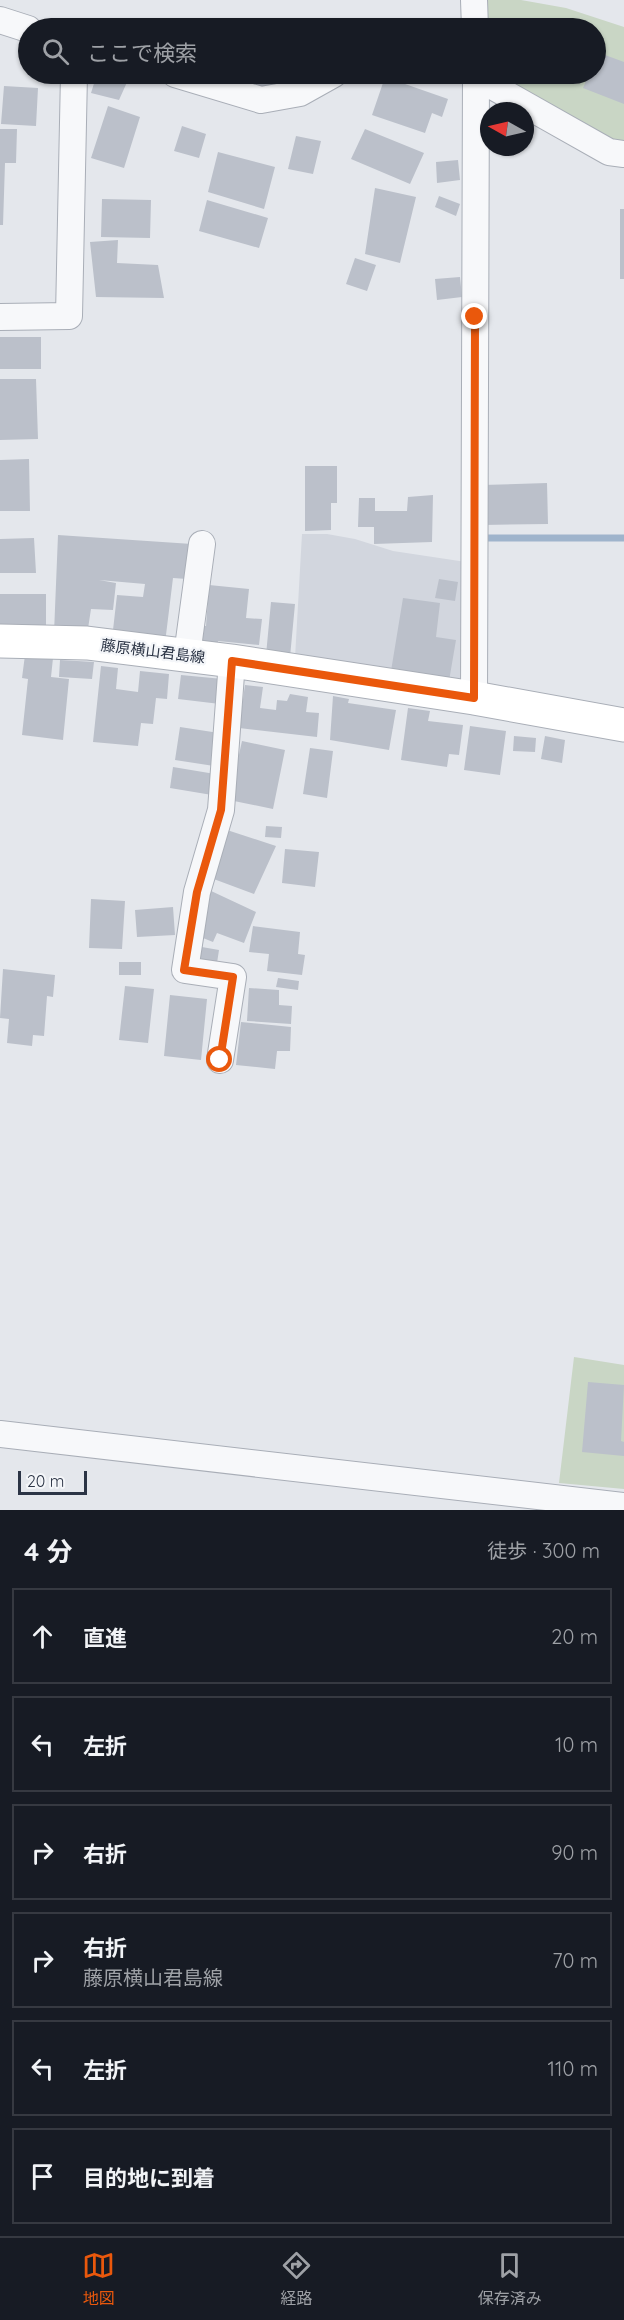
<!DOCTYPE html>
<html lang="ja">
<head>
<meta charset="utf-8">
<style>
	:root { --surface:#171b24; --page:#20242c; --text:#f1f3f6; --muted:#9ea1a6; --line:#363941; --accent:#ea580c }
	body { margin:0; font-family:Quicksand,"Noto Sans JP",sans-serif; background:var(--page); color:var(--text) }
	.compass { position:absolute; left:480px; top:102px; width:54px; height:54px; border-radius:50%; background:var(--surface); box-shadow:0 2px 4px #0004; rotate:278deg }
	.scale { position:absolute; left:18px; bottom:15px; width:69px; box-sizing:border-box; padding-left:6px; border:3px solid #2b3445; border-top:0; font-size:16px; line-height:21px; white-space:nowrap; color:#2b3445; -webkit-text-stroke:4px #f4f6f9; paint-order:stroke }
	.stop { position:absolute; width:18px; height:18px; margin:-14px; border:4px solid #ea580c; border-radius:50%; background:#fff }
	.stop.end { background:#ea580c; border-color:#fff; box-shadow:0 2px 6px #0008 }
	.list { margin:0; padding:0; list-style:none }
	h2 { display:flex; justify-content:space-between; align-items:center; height:78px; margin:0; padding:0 24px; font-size:26px }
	h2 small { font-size:20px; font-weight:400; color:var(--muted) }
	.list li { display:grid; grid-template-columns:39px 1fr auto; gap:18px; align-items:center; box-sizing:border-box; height:96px; margin:0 12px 12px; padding:0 12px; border:2px solid var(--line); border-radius:0px }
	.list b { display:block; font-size:22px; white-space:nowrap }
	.list p { margin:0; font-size:20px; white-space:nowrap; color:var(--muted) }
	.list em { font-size:20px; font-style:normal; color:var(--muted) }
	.icon { flex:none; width:33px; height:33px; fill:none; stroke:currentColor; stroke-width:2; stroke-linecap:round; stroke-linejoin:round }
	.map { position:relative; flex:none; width:624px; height:1510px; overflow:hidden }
	.search { position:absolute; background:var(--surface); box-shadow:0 2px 4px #0004; left:18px; right:18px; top:18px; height:66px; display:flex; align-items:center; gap:15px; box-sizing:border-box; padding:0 21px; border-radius:33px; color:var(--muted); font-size:22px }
	.sheet { height:726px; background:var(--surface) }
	nav { display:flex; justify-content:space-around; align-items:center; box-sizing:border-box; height:84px; border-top:2px solid var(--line); background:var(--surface); font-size:16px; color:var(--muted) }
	nav a { display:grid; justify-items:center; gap:3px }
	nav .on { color:var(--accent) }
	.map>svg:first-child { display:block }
	.built { fill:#d2d6de }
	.green { fill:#c9d6c5 }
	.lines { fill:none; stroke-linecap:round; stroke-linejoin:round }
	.stream { stroke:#9fb4cc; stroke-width:7 }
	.building { fill:#bbc0ca }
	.minor-casing { stroke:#a9aeb7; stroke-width:28 }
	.secondary-casing { stroke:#a9aeb7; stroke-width:35 }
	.minor { stroke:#f7f8fa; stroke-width:26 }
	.secondary { stroke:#fff; stroke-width:33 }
	.route { stroke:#ea580c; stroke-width:8 }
	.labels { text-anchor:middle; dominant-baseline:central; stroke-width:4.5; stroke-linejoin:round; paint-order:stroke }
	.street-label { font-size:15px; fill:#2b3445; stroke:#f4f6f9 }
</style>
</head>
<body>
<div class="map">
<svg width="624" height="1510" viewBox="0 0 624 1510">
	<rect width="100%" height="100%" fill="#e4e7ec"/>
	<path class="built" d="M 302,534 L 327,534 L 355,539 L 393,551 L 466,562 L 460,685 L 295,658 Z"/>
	<path class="green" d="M 479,0 L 521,0 L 566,8 L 624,27 L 624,148 L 480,74 L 596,74 L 596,28 L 479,28 Z
		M 574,1357 L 624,1365 L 624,1489 L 559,1483 Z"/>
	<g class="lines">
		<path class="stream" d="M 488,538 L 624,538"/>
	</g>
	<path class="building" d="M 597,52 L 624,62 L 624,104 L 583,88 L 589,74 L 596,74 Z
		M 97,74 L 107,74 L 128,80 L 119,100 L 91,93 Z
		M 258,74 L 273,74 L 272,88 L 257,87 Z
		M 385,77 L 448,99 L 442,117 L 432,113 L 425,133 L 372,115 Z
		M 4,86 L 38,88 L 36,126 L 1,124 Z
		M 108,106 L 140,117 L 124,168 L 91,158 Z
		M 182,126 L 206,134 L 199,158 L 174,151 Z
		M 0,129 L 17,129 L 16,163 L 5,163 L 3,225 L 0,225 Z
		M 365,129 L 424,153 L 410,184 L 351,159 Z
		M 296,136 L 321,141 L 313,174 L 288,169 Z
		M 218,152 L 275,167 L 264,209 L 208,192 Z
		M 458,160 L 460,180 L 437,183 L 436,162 Z
		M 375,188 L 416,197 L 400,263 L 365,254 Z
		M 439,196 L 460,204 L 456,216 L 435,207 Z
		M 102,199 L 151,200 L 150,238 L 101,237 Z
		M 207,200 L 268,218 L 259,248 L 199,231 Z
		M 620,209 L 624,209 L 624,279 L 620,279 Z
		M 118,240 L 117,263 L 158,265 L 164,298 L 96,297 L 90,242 Z
		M 355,258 L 376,265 L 367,291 L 346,284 Z
		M 460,277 L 462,297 L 437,300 L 435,279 Z
		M 0,337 L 41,337 L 41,369 L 0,369 Z
		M 0,379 L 36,379 L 38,439 L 0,440 Z
		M 29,459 L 30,511 L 0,511 L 0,460 Z
		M 305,466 L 337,466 L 337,503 L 331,503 L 331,530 L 305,531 Z
		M 547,483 L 548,524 L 483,525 L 482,485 Z
		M 433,495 L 432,542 L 374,544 L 374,527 L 358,527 L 359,498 L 375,498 L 375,511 L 407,511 L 408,497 Z
		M 58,535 L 192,544 L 187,579 L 173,578 L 165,643 L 113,630 L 117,595 L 143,597 L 145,584 L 99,580 L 116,583 L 113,610 L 91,609 L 87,635 L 54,633 Z
		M 34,538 L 36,573 L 0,573 L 0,539 Z
		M 439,579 L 458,582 L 455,601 L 435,598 Z
		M 209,585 L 249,589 L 246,618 L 262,619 L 259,645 L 218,641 L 217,650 L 196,648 L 198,626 L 206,626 Z
		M 0,594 L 46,594 L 46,628 L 0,627 Z
		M 403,598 L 440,603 L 436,637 L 456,640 L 449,681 L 391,671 Z
		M 271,602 L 295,604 L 290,657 L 266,655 Z
		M 25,655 L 53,658 L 51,677 L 69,679 L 63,740 L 22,735 L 28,679 L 22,678 Z
		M 60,660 L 94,662 L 92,679 L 59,677 Z
		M 101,666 L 118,668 L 116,689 L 138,692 L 140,671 L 169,674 L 167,699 L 156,698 L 153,724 L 141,723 L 138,746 L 93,742 Z
		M 181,675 L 223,679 L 220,704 L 178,699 Z
		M 245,685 L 263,687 L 260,708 L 276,710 L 277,700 L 287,701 L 290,694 L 308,697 L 306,712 L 319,713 L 317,737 L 239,728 Z
		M 333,696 L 349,699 L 348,703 L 396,710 L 389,750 L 330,740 Z
		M 408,708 L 430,711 L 428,721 L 463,725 L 459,755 L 449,754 L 447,767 L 401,760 Z
		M 470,726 L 506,731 L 500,775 L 464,770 Z
		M 180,727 L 219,733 L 214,766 L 175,760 Z
		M 514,736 L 536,738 L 535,752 L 513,751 Z
		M 545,736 L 565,740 L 562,763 L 541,759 Z
		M 242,741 L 285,750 L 273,809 L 229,800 Z
		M 310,748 L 333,751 L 327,798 L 303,794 Z
		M 173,767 L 215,774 L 212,795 L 170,788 Z
		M 266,826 L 282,827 L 281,838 L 265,837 Z
		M 227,830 L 276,846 L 254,894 L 211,878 Z
		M 285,849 L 319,852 L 315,887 L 282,883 Z
		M 209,890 L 256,912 L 244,943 L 217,933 L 213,942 L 198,936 Z
		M 91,899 L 125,901 L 122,949 L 89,948 Z
		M 173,907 L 175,935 L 137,937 L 135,910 Z
		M 253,926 L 300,932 L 298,954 L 305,955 L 302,975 L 267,971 L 269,954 L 249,952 Z
		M 196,946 L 219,950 L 217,963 L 195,960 Z
		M 119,962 L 141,962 L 141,975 L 119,975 Z
		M 3,969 L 55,975 L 53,997 L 47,996 L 44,1036 L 33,1035 L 32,1046 L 7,1043 L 9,1019 L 0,1018 Z
		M 278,978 L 299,981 L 298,990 L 276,987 Z
		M 125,986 L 154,989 L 148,1043 L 119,1040 Z
		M 249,988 L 279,990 L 279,1005 L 292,1006 L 291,1024 L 247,1021 Z
		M 170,995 L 207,999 L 201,1060 L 164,1056 Z
		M 241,1022 L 291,1027 L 290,1051 L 277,1051 L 275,1069 L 236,1065 Z
		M 588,1382 L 624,1385 L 621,1441 L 624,1442 L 624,1456 L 582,1452 Z"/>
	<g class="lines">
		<defs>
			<path id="minor" d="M 474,0 L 475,28
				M 0,20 L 28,29
				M 175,74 L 261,100 L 300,93 L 334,74
				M 476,77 L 609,152 L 624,154
				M 0,317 L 69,316 L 74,74
				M 187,655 L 202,544
				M 474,698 L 476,74
				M 220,1060 L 233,977 L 185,970 L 197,892 L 221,810 L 232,661
				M 0,1434 L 624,1506"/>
			<path id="secondary" d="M 0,641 L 87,643 L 232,661 L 474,698 L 624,725"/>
		</defs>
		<use href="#minor" class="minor-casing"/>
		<use href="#secondary" class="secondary-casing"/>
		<use href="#minor" class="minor"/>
		<use href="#secondary" class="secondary"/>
	</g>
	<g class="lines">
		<path class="route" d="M 220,1060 L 233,977 L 184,970 L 197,892 L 221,810 L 232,661 L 474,698 L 475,317"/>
	</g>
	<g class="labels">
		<g class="street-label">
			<text transform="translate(153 651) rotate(7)">藤原横山君島線</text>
		</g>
	</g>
</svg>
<svg class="compass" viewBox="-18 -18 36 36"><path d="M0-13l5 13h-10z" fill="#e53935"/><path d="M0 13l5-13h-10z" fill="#9ea1a6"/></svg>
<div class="scale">20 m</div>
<div class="stop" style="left:220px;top:1060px"></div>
<div class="stop end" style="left:475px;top:317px"></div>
<div class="search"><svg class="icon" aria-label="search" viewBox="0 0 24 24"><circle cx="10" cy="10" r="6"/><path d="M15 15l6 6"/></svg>ここで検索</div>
</div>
<section class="sheet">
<h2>4 分<small>徒歩 · 300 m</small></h2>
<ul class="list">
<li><svg class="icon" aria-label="ahead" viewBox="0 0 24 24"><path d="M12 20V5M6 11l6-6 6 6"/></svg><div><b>直進</b></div><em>20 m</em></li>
<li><svg class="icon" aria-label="left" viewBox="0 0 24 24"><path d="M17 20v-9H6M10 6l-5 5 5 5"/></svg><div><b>左折</b></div><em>10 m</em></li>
<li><svg class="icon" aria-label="right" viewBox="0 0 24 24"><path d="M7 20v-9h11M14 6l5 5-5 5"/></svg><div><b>右折</b></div><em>90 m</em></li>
<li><svg class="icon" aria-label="right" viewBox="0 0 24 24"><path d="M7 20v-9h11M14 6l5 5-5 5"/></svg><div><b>右折</b><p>藤原横山君島線</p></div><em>70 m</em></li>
<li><svg class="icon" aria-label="left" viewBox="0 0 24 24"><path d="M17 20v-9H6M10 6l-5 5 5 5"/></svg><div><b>左折</b></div><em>110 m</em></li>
<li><svg class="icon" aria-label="arrive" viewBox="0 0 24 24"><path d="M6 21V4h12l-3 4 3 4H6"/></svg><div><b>目的地に到着</b></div></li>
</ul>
</section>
<nav>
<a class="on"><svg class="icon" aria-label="map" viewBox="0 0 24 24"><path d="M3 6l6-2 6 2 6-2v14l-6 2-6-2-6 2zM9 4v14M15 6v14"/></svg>地図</a>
<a><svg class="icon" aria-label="directions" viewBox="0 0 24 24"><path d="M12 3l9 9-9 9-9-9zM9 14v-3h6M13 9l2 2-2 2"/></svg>経路</a>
<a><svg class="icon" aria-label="saved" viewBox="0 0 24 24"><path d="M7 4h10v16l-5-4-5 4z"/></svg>保存済み</a>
</nav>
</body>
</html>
